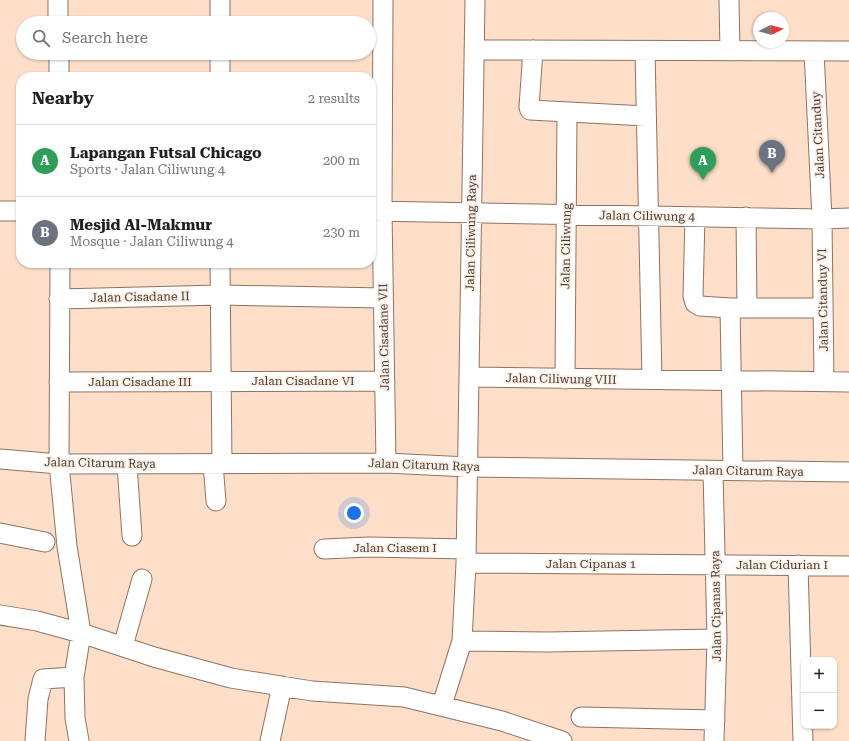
<!DOCTYPE html>
<html lang="en">
<head>
<meta charset="utf-8">
<style>
	:root { --surface:#fff; --page:#f6f6f6; --text:#202124; --muted:#757577; --line:#e0e0e0; --accent:#18646f }
	body { margin:0; font-family:"Roboto Serif",serif; background:var(--page); color:var(--text) }
	.controls { position:absolute; right:12px; bottom:12px; display:grid; overflow:hidden; border-radius:8px; box-shadow:0 1px 3px #0004 }
	.controls button { width:36px; height:36px; display:grid; place-items:center; padding:0; border:0; border-bottom:1px solid var(--line); background:var(--surface); color:var(--text); font:20px sans-serif }
	.compass { position:absolute; left:753px; top:12px; width:36px; height:36px; border-radius:50%; background:var(--surface); box-shadow:0 1px 3px #0004; rotate:85deg }
	.you { position:absolute; left:354px; top:513px; width:14px; height:14px; margin:-10px; border:3px solid #fff; border-radius:50%; background:#1a73e8; box-shadow:0 0 0 6px #1a73e833 }
	.badge { display:grid; place-items:center; width:26px; height:26px; border-radius:50%; background:var(--accent); color:#fff; font-size:13px; font-weight:700 }
	.pin { position:absolute; translate:-50% -33px; filter:drop-shadow(0 1px 2px #0008) }
	.pin::after { content:''; position:absolute; top:21px; width:14px; height:12px; background:inherit; clip-path:polygon(0 0,100% 0,50% 100%) }
	.list { margin:0; padding:0; list-style:none }
	h2 { display:flex; justify-content:space-between; align-items:center; height:52px; margin:0; padding:0 16px; font-size:17px }
	h2 small { font-size:13px; font-weight:400; color:var(--muted) }
	.list li { display:grid; grid-template-columns:26px 1fr auto; gap:12px; align-items:center; box-sizing:border-box; height:72px; padding:0 16px; border-top:1px solid var(--line) }
	.list b { display:block; font-size:15px; white-space:nowrap }
	.list p { margin:0; font-size:13px; white-space:nowrap; color:var(--muted) }
	.list em { font-size:13px; font-style:normal; color:var(--muted) }
	.icon { flex:none; width:22px; height:22px; fill:none; stroke:currentColor; stroke-width:2; stroke-linecap:round; stroke-linejoin:round }
	.map { position:relative; flex:none; width:849px; height:741px; overflow:hidden }
	.search { position:absolute; background:var(--surface); box-shadow:0 1px 3px #0004; left:16px; top:16px; width:360px; height:44px; display:flex; align-items:center; gap:10px; box-sizing:border-box; padding:0 14px; border-radius:22px; color:var(--muted); font-size:15px }
	.panel { position:absolute; background:var(--surface); box-shadow:0 1px 3px #0004; left:16px; top:72px; width:360px; height:196px; border-radius:16px }
	.map>svg:first-child { display:block }
	.lines { fill:none; stroke-linecap:round; stroke-linejoin:round }
	.minor-casing { stroke:#8e7360; stroke-width:21 }
	.minor { stroke:#fff; stroke-width:19 }
	.labels { text-anchor:middle; dominant-baseline:central; stroke-width:3.5; stroke-linejoin:round; paint-order:stroke }
	.street-label { font-size:12px; fill:#463a31; stroke:#fcf0e7 }
</style>
</head>
<body>
<div class="map">
<svg width="849" height="741" viewBox="0 0 849 741">
	<rect width="100%" height="100%" fill="#fddec9"/>
	<g class="lines">
		<defs>
			<path id="minor" d="M 58,0 L 58,23
				M 383,0 L 382,211 L 386,463
				M 729,0 L 730,51
				M 220,23 L 220,0
				M 474,50 L 849,51
				M 533,50 L 529,107 L 530,110 L 646,116
				M 645,51 L 652,379
				M 814,51 L 822,219 L 824,382
				M 59,53 L 59,77
				M 220,53 L 220,77
				M 0,211 L 21,211
				M 371,211 L 822,219 L 849,218
				M 695,217 L 693,296 L 695,303 L 700,306 L 730,308 L 823,308
				M 746,217 L 747,308
				M 60,263 L 59,464 L 67,546 L 81,633 L 74,677 L 75,718 L 79,741
				M 220,263 L 222,464
				M 59,299 L 220,295 L 383,298
				M 730,308 L 733,471
				M 469,377 L 849,382
				M 565,379 L 567,113
				M 59,382 L 385,381
				M 0,459 L 59,464 L 386,463 L 468,467 L 849,472
				M 213,464 L 216,501
				M 127,465 L 132,536
				M 713,471 L 717,639 L 714,741
				M 0,533 L 45,542
				M 324,549 L 369,547 L 466,549
				M 466,563 L 849,566
				M 798,565 L 803,741
				M 0,615 L 37,621 L 81,633 L 154,657 L 231,678 L 312,691 L 404,697 L 502,721 L 562,741
				M 462,641 L 547,642 L 717,639
				M 123,646 L 142,579
				M 442,705 L 462,641 L 466,563 L 475,0
				M 581,717 L 715,720
				M 35,741 L 38,699 L 43,679 L 74,677
				M 270,741 L 282,686"/>
		</defs>
		<use href="#minor" class="minor-casing"/>
		<use href="#minor" class="minor"/>
	</g>
	<g class="labels">
		<g class="street-label">
			<text transform="translate(818 135) rotate(-93)">Jalan Citanduy</text>
			<text transform="translate(647 216) rotate(1)">Jalan Ciliwung 4</text>
			<text transform="translate(471 233) rotate(-89)">Jalan Ciliwung Raya</text>
			<text transform="translate(566 246) rotate(-89)">Jalan Ciliwung</text>
			<text transform="translate(140 297) rotate(-1)">Jalan Cisadane II</text>
			<text transform="translate(823 300) rotate(-91)">Jalan Citanduy VI</text>
			<text transform="translate(384 337) rotate(-91)">Jalan Cisadane VII</text>
			<text transform="translate(561 379) rotate(1)">Jalan Ciliwung VIII</text>
			<text x="303" y="381">Jalan Cisadane VI</text>
			<text x="140" y="382">Jalan Cisadane III</text>
			<text transform="translate(100 463) rotate(1)">Jalan Citarum Raya</text>
			<text transform="translate(424 465) rotate(2)">Jalan Citarum Raya</text>
			<text transform="translate(748 471) rotate(1)">Jalan Citarum Raya</text>
			<text x="395" y="548">Jalan Ciasem I</text>
			<text x="591" y="564">Jalan Cipanas 1</text>
			<text x="782" y="565">Jalan Cidurian I</text>
			<text transform="translate(716 606) rotate(-91)">Jalan Cipanas Raya</text>
		</g>
	</g>
</svg>
<div class="controls">
<button>+</button>
<button>−</button>
</div>
<svg class="compass" viewBox="-18 -18 36 36"><path d="M0-13l5 13h-10z" fill="#e53935"/><path d="M0 13l5-13h-10z" fill="#757577"/></svg>
<div class="you"></div>
<div class="pin badge" style="left:703px;top:180px;background:#2e9e5b">A</div>
<div class="pin badge" style="left:772px;top:173px;background:#6b7280">B</div>
<div class="search"><svg class="icon" aria-label="search" viewBox="0 0 24 24"><circle cx="10" cy="10" r="6"/><path d="M15 15l6 6"/></svg>Search here</div>
<section class="panel">
<h2>Nearby<small>2 results</small></h2>
<ul class="list">
<li><span class="badge" style="background:#2e9e5b">A</span><div><b>Lapangan Futsal Chicago</b><p>Sports · Jalan Ciliwung 4</p></div><em>200 m</em></li>
<li><span class="badge" style="background:#6b7280">B</span><div><b>Mesjid Al-Makmur</b><p>Mosque · Jalan Ciliwung 4</p></div><em>230 m</em></li>
</ul>
</section>
</div>
</body>
</html>
